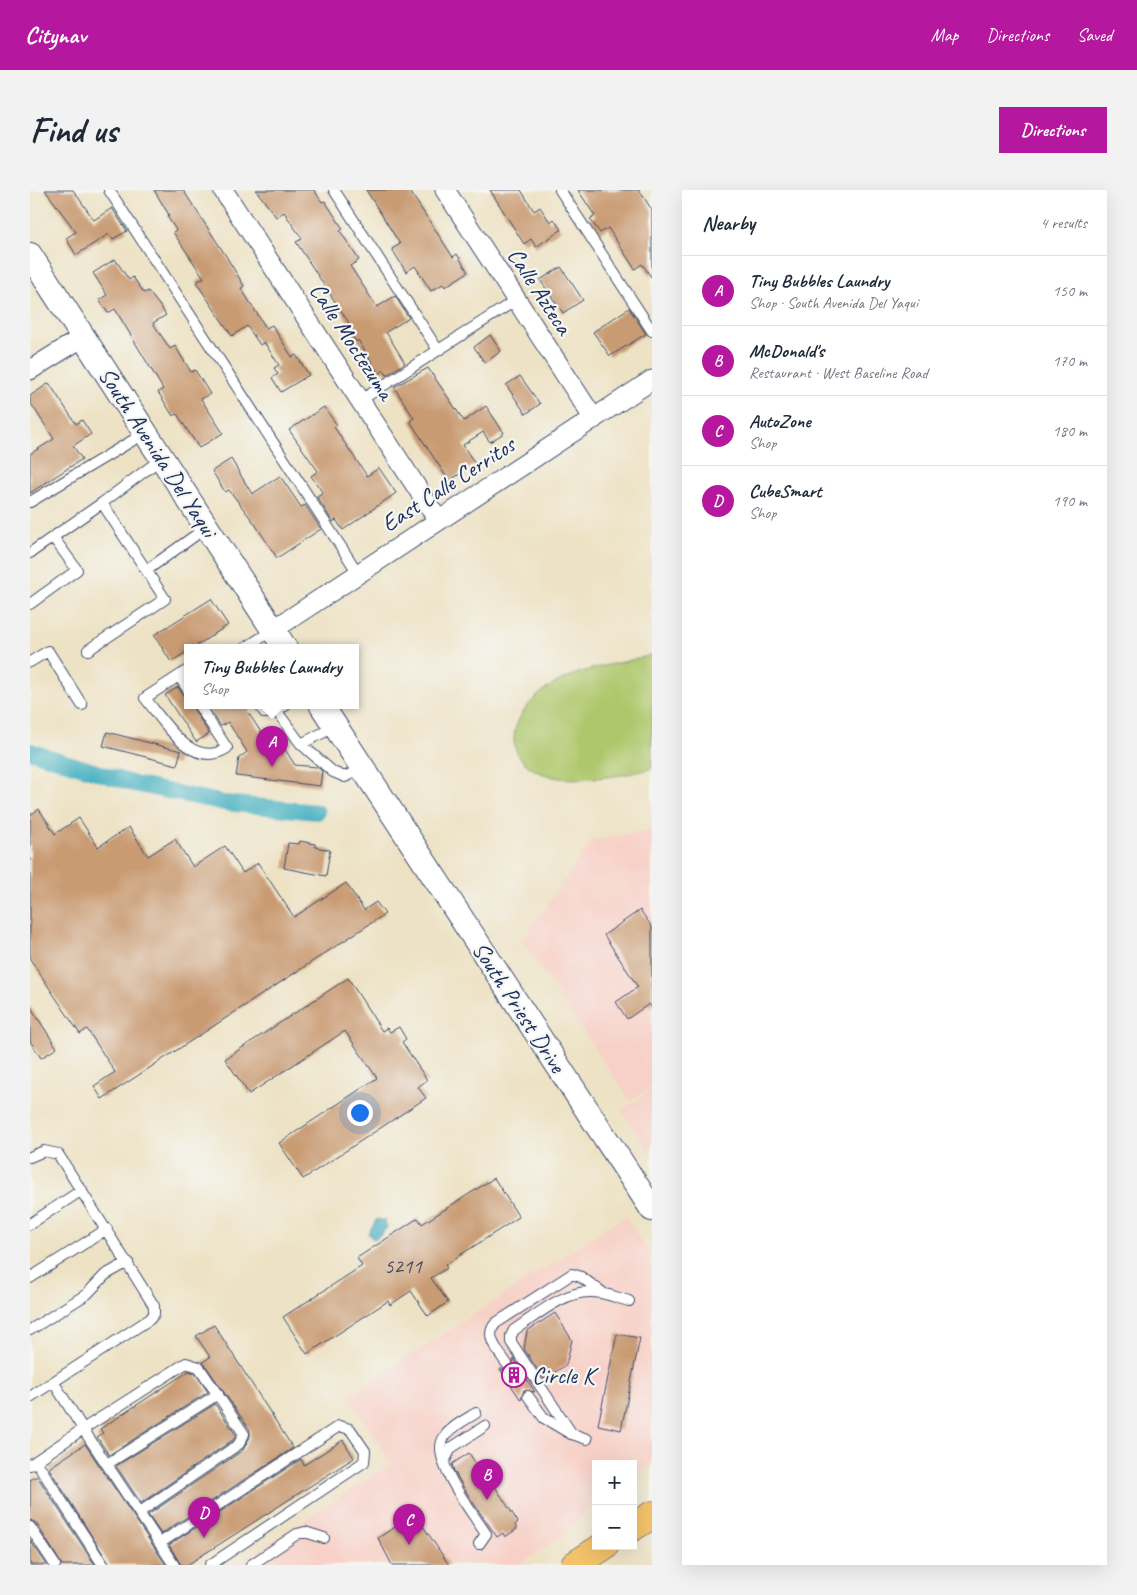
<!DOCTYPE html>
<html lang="en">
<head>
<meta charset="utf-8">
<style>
	:root { --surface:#fff; --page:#f2f2f3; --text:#1f2937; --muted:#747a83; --line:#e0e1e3; --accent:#b5179e }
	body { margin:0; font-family:Caveat,sans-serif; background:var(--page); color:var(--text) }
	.controls { position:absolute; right:15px; bottom:15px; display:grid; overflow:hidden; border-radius:0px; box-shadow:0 5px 20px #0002 }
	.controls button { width:45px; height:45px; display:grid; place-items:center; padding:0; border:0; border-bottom:1px solid var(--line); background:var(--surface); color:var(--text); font:25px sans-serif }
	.you { position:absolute; left:329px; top:922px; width:18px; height:18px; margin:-12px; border:4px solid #fff; border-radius:50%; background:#1a73e8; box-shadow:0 0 0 8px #1a73e833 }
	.badge { display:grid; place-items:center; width:32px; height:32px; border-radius:50%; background:var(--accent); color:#fff; font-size:16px; font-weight:700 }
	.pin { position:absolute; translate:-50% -41px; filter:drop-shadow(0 1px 2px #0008) }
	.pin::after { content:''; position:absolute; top:26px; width:18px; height:15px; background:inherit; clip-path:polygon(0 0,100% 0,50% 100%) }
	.popup { position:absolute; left:154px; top:454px; width:175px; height:65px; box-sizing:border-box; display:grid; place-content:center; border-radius:0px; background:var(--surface); filter:drop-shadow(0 1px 4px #0005); font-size:16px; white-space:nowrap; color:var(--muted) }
	.popup b { font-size:19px; color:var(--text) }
	.popup::after { content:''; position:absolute; left:50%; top:100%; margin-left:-10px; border:10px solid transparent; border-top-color:var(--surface) }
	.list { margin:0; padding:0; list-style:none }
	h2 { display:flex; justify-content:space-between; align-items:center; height:65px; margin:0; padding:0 20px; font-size:21px }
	h2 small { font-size:16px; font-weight:400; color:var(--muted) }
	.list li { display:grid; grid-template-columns:32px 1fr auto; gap:15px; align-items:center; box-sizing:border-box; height:70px; padding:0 20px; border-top:1px solid var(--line) }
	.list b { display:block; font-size:19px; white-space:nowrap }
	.list p { margin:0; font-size:16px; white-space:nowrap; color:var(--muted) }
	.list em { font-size:16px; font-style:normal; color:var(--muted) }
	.map { position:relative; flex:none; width:622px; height:1375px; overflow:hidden; border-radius:0px }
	header { display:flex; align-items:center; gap:30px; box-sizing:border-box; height:70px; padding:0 25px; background:var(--accent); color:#fff }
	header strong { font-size:24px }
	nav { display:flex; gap:28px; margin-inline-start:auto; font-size:18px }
	.intro { display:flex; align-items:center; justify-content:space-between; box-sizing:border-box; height:120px; padding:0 30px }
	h1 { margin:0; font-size:35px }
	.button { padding:12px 22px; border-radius:0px; background:var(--accent); color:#fff; font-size:18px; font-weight:700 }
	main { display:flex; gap:30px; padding:0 30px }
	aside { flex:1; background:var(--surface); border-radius:0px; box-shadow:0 5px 20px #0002 }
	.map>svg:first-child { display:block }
	.built { fill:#f7d1c8 }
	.green { fill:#afc76c; stroke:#657b65 }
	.water { fill:#42afbf; stroke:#2e6f8e }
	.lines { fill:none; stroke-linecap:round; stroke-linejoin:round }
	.canal { stroke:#42afbf; stroke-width:16 }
	.building { fill:#c99b73 }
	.service-casing { stroke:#3a4a6d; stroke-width:12 }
	.minor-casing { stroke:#3a4a6d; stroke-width:21 }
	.tertiary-casing { stroke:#3a4a6d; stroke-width:26 }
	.primary-casing { stroke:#3a4a6d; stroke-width:29 }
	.service { stroke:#fff; stroke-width:10 }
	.minor { stroke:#fff; stroke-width:19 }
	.tertiary { stroke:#fff; stroke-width:24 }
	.primary { stroke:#f3c26a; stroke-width:28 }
	.labels { text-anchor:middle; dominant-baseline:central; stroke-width:4.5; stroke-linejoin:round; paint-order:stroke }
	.number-label { font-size:21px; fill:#464a63 }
	.street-label { font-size:24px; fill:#1b2f5e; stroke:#f6f6f2 }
	.poi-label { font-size:24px; fill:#1b2f5e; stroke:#f6f6f2; text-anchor:start }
</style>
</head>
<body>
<header>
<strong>Citynav</strong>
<nav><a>Map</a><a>Directions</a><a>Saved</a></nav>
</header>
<div class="intro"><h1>Find us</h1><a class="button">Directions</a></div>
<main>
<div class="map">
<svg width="622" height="1375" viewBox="0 0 622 1375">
	<rect width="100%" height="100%" fill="#f6f6f2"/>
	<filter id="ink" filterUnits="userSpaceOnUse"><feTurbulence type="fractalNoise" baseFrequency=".02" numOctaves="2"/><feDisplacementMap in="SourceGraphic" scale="10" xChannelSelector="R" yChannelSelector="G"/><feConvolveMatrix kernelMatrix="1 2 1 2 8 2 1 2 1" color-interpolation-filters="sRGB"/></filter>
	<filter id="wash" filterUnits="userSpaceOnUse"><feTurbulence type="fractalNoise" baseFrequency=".0096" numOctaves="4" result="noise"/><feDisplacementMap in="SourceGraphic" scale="20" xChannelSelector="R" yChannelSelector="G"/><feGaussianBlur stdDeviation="1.12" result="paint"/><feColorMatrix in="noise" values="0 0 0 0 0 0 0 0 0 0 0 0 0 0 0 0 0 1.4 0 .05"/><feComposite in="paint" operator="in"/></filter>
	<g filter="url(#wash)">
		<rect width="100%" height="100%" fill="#ede2c4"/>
		<path class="built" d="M 622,640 L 622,897 L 600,911 L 492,750 L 563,650 Z
			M 622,900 L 622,966 L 591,920 Z
			M 595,1026 L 622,1067 L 622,1274 L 603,1286 L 603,1274 L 566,1274 L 566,1312 L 534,1345 L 488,1375 L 206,1375 L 362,1273 L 318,1206 Z"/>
		<path class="green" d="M 622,465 L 622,578 C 599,586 548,592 524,587 C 472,575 474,533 511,503 C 541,478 586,475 622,465 Z"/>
		<path class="water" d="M 347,1029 L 355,1031 L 357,1038 L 347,1048 L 343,1049 L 338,1043 Z"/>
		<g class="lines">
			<path class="canal" d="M 0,561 L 104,594 L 194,613 L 287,622"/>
		</g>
		<g id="blocks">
			<path class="building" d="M 15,0 L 43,0 L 64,30 L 82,18 L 97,41 L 83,49 L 79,44 L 46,65 L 36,48 L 46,42 Z
				M 124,0 L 153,0 L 196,66 L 214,96 L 211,98 L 236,138 L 242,135 L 262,167 L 266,165 L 279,185 L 251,202 L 242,188 L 248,184 L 244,178 L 249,175 L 234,152 L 230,155 L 217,136 L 202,146 L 166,92 L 174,88 L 143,42 L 146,40 L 137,26 L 139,25 Z
				M 226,0 L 284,0 L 292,12 L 295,11 L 313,39 L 310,41 L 329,70 L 320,76 L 347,117 L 365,106 L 379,128 L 356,142 L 375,173 L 357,185 L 354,180 L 349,184 L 328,150 L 326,152 L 316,135 L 319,133 L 266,52 L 272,49 L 254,22 L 246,27 Z
				M 336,0 L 379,0 L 423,67 L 427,64 L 438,82 L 415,97 L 413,94 L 401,101 L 385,76 L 376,82 L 362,59 L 370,54 Z
				M 460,0 L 491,0 L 504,21 L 510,17 L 520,32 L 524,29 L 531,40 L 506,57 L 501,49 L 494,54 Z
				M 548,0 L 609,0 L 622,20 L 622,88 L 612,74 L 605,79 L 578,38 L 570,43 L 560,29 L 565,26 Z
				M 85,69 L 99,90 L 103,87 L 114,103 L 118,101 L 129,115 L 136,125 L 123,133 L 140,159 L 145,156 L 161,182 L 165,180 L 180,204 L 171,209 L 193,243 L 169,258 L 147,224 L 143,226 L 128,202 L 133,199 L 85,119 L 78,123 L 69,110 L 77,105 L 63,83 Z
				M 531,77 L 553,110 L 533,123 L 510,90 Z
				M 599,118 L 616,144 L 580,166 L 563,142 Z
				M 460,145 L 471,161 L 455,173 L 444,157 Z
				M 398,178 L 434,231 L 456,216 L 474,243 L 460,252 L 453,242 L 433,255 L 445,274 L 419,291 L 380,231 L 384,228 L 364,197 Z
				M 490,186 L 510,214 L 496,224 L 476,195 Z
				M 19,193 L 46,234 L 52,230 L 61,244 L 43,256 L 52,269 L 0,303 L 0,264 L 24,249 L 0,212 L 0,206 Z
				M 294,217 L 307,235 L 304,237 L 337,286 L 349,278 L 366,303 L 313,340 L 306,330 L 303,332 L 287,307 L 293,303 L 281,286 L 288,281 L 259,240 Z
				M 201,269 L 222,304 L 250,286 L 271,317 L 275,315 L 291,339 L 247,368 L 225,334 L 199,300 L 195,302 L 182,281 Z
				M 181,409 L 198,435 L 163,458 L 158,458 L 158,461 L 141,472 L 124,445 Z
				M 148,497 L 158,512 L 158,516 L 162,516 L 179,544 L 166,552 L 135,505 Z
				M 177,516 L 214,516 L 236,550 L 245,544 L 265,575 L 287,577 L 292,581 L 290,596 L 206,586 L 209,568 L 217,562 L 198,532 L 191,536 Z
				M 77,542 L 151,561 L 147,575 L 73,556 Z
				M 9,619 L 25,644 L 49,628 L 68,657 L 99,637 L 118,666 L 145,649 L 163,677 L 195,656 L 213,683 L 228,673 L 264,727 L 316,693 L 334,720 L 346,712 L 355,724 L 72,909 L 64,896 L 85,882 L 57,839 L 50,844 L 0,769 L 0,625 Z
				M 270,651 L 285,654 L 285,657 L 300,660 L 296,686 L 254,678 L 258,653 L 269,654 Z
				M 610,720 L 622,737 L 622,818 L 619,814 L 597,829 L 586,812 L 608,797 L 574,745 Z
				M 318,788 L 352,841 L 357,838 L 360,842 L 369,837 L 376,849 L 372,852 L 397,890 L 388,897 L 396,908 L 273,989 L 249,953 L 347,888 L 315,841 L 219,904 L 195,869 Z
				M 0,816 L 27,858 L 11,868 L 0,851 Z
				M 464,988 L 489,1027 L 415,1075 L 417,1078 L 401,1088 L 418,1112 L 398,1126 L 381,1101 L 360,1115 L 358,1111 L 277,1164 L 253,1127 L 332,1076 L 327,1068 L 388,1028 L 392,1034 Z
				M 525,1123 L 542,1150 L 536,1175 L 514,1189 L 494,1159 L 497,1141 Z
				M 184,1135 L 263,1258 L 131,1344 L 118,1325 L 213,1260 L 220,1247 L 220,1240 L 173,1172 L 180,1167 L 166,1146 Z
				M 587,1144 L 610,1148 L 591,1240 L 568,1235 Z
				M 484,1169 L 505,1202 L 494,1200 L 491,1210 L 470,1179 L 481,1180 Z
				M 159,1181 L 165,1183 L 178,1202 L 79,1265 L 67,1247 L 73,1243 L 70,1239 Z
				M 185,1214 L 206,1245 L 204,1249 L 111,1313 L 86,1276 Z
				M 313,1250 L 324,1268 L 157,1375 L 151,1375 L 139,1355 L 271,1269 L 274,1275 Z
				M 55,1254 L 136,1375 L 80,1375 L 19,1278 Z
				M 439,1263 L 457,1291 L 460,1289 L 488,1332 L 485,1335 L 487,1339 L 475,1347 L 473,1343 L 467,1347 L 440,1308 L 424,1281 L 422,1274 Z
				M 7,1286 L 65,1375 L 32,1375 L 6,1333 L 0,1330 L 0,1290 Z
				M 385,1324 L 419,1375 L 362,1375 L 348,1348 Z
				M 0,1350 L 17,1375 L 0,1375 Z"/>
		</g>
	</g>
	<g filter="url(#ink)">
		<use href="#blocks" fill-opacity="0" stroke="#3a4a6d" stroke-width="1"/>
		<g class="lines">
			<defs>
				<path id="service" d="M 79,0 L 328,383
					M 304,0 L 408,160
					M 530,0 L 622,141
					M 331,210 L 486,110
					M 0,312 L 115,243
					M 0,363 L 72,313
					M 117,380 L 177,337
					M 0,414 L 47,380 L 23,347
					M 215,458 L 243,440
					M 58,460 L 135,409 L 72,313 L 131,269
					M 0,472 L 18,461 L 52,515
					M 158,480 L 115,508 C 134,531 162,581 197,558 L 169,516
					M 149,486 L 158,500
					M 230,516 L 235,523 L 255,516
					M 245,519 L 271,554 L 306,536
					M 271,554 L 303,582 L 315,587 L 333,577
					M 0,967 L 14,961 L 28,964 L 124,1116 L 124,1124 L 120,1129 L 0,1207
					M 0,1034 L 52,1000
					M 0,1088 L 77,1039
					M 0,1140 L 57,1104 L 75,1085 L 98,1072
					M 477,1174 C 469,1162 453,1146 466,1133 L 542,1084 L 551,1087 L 572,1102
					M 24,1193 L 53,1239 L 156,1173 L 169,1177 L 214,1244 L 209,1254 L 110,1322
					M 498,1206 L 514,1228 L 541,1244
					M 446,1223 C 435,1230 419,1238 413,1249 C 401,1271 444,1325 456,1344 L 449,1354
					M 557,1249 L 542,1244 L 481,1152 L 481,1146 L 484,1140 C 506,1126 533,1101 561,1102 C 574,1102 587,1108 599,1111
					M 6,1271 L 73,1375
					M 414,1272 L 421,1258 L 455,1236
					M 77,1274 L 188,1204
					M 0,1275 L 53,1239 L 144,1375
					M 0,1337 L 25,1375
					M 130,1353 L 309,1236 L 320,1239 L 335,1261 L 334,1272 L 180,1375
					M 221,1375 L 267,1344 L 275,1342 L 294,1348"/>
				<path id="minor" d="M 193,0 L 408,330
					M 415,0 L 564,229
					M 0,180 L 53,147
					M 243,440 L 622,190"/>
				<path id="tertiary" d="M 0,65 L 255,458
					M 292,516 L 622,1019"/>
				<path id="primary" d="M 603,1337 L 622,1325
					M 545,1375 L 574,1356"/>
			</defs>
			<use href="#service" class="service-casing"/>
			<use href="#minor" class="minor-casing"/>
			<use href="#tertiary" class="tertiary-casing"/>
			<use href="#primary" class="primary-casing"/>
			<use href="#service" class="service"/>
			<use href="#minor" class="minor"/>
			<use href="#tertiary" class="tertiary"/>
			<use href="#primary" class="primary"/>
		</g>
	</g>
	<defs>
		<symbol id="building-ring" viewBox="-11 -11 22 22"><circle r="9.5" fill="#f6f6f2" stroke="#b5179e" stroke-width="1.5"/><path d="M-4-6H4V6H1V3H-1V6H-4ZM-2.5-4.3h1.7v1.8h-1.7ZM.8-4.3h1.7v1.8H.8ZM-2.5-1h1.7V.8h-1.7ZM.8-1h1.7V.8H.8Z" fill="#b5179e"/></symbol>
	</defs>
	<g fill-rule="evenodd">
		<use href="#building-ring" x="470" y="1171" width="28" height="28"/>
	</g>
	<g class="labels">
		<g class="number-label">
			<text x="373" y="1076">5211</text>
		</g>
		<g class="street-label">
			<text transform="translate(510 101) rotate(57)">Calle Azteca</text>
			<text transform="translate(322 151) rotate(57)">Calle Moctezuma</text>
			<text transform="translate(128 262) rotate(57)">South Avenida Del Yaqui</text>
			<text transform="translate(418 294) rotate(-33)">East Calle Cerritos</text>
			<text transform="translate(489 817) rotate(57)">South Priest Drive</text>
		</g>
		<g class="poi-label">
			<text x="502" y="1185">Circle K</text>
		</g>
	</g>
</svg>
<div class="controls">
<button>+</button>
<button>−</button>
</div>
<div class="you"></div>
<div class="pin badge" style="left:242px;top:577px">A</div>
<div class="popup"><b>Tiny Bubbles Laundry</b>Shop</div>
<div class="pin badge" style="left:457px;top:1310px">B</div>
<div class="pin badge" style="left:379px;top:1355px">C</div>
<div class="pin badge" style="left:174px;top:1348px">D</div>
</div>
<aside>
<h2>Nearby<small>4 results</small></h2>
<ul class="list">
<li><span class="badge">A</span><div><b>Tiny Bubbles Laundry</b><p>Shop · South Avenida Del Yaqui</p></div><em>150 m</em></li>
<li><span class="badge">B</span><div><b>McDonald's</b><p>Restaurant · West Baseline Road</p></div><em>170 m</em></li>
<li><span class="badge">C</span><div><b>AutoZone</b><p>Shop</p></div><em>180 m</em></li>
<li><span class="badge">D</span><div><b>CubeSmart</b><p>Shop</p></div><em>190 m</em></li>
</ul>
</aside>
</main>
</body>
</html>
